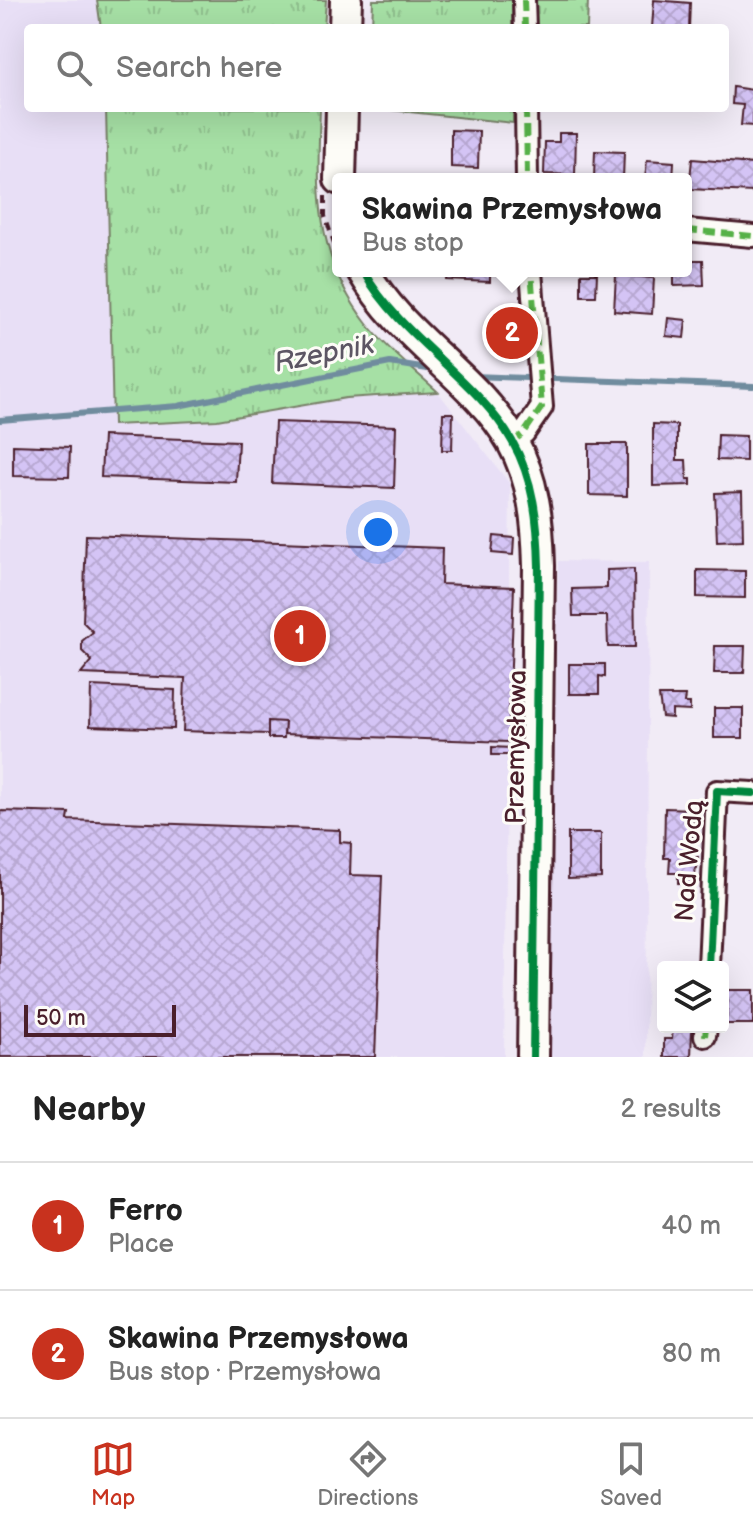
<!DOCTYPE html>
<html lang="en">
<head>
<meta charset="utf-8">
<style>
	:root { --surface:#fff; --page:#f2f2f2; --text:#222; --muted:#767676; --line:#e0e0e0; --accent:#c8321e }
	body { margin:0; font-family:"Balsamiq Sans",sans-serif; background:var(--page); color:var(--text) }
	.controls { position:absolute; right:24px; bottom:24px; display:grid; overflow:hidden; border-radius:8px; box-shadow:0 8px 32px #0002 }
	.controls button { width:72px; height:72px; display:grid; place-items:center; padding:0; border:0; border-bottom:2px solid var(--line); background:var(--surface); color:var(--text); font:40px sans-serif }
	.scale { position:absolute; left:24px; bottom:20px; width:152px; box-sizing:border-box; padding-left:8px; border:4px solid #4a1f2b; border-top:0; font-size:22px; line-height:28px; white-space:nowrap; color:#4a1f2b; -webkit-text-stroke:6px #fdfcf7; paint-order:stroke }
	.you { position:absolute; left:378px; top:532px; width:28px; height:28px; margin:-20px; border:6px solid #fff; border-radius:50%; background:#1a73e8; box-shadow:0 0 0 12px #1a73e833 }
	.badge { display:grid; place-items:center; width:52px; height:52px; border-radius:50%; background:var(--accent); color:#fff; font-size:26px; font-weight:700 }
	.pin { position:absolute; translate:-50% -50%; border:4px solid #fff; box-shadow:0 2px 8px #0006 }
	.popup { position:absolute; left:332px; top:173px; width:360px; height:104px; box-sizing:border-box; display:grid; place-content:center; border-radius:8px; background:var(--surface); filter:drop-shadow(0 2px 6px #0005); font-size:26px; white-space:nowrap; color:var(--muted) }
	.popup b { font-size:30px; color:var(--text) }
	.popup::after { content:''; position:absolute; left:50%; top:100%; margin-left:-16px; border:16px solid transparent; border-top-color:var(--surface) }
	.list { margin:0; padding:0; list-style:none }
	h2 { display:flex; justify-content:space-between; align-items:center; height:104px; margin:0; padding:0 32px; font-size:34px }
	h2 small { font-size:26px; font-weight:400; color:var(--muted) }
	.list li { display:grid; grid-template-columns:52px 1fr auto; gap:24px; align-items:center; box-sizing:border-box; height:128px; padding:0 32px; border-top:2px solid var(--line) }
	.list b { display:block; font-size:30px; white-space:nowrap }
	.list p { margin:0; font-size:26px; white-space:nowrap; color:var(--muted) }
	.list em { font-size:26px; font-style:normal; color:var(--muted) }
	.icon { flex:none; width:44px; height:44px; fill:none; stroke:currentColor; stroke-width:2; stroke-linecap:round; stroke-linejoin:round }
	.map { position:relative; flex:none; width:753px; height:1057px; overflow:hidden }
	.search { position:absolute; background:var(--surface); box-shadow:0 8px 32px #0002; left:24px; right:24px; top:24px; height:88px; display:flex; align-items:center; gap:20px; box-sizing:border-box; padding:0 28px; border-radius:8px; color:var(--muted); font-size:30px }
	.sheet { height:360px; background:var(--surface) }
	nav { display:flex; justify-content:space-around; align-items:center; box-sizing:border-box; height:112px; border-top:2px solid var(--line); background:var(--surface); font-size:22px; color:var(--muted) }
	nav a { display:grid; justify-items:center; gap:4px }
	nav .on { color:var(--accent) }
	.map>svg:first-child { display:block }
	.built { fill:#e8dff6 }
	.grass { fill:url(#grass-tufts); stroke:#788068; stroke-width:2 }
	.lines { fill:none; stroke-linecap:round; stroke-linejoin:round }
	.stream { stroke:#708c9e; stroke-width:6 }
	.building { fill:url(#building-cross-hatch); stroke:#4a1f2b; stroke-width:2 }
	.street-casing { stroke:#4a1f2b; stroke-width:26 }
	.secondary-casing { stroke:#4a1f2b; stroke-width:36 }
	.path { stroke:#4a1f2b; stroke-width:4; stroke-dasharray:8 6; stroke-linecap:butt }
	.street { stroke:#fdfcf7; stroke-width:20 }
	.secondary { stroke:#fdfcf7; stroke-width:30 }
	.quiet { stroke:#57b146; stroke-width:6; stroke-dasharray:12 6; stroke-linecap:butt }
	.cycleway-casing { stroke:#fdfcf7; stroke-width:13 }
	.cycleway { stroke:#00873e; stroke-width:8 }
	.labels { text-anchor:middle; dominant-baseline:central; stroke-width:6; stroke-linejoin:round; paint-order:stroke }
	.street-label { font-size:26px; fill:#4a1f2b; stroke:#fdfcf7 }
	.water-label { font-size:28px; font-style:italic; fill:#5d5664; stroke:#fdfcf7 }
</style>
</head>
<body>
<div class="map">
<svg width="753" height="1057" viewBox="0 0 753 1057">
	<defs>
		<pattern id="grass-tufts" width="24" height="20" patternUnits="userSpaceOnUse" patternTransform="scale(2)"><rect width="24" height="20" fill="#a6e0a5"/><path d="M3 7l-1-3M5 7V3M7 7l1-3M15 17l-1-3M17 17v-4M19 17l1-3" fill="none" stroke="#90c08e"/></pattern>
		<pattern id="building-cross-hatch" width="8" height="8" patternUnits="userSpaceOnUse" patternTransform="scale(2)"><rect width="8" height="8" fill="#d4c4f5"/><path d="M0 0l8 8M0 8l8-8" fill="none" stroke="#b8a8d2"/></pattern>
	</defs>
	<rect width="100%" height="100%" fill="#f1ebf6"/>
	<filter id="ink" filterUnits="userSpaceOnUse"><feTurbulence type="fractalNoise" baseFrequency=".0125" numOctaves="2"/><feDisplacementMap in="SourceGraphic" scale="16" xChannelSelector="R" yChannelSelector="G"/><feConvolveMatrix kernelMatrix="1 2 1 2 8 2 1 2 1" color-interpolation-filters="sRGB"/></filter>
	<g filter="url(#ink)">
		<path class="built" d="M 0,0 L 97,0 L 101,28 L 28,28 L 28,108 L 106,108 L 113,425 L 217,420 L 346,398 L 438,392 L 510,484 L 504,1057 L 0,1057 Z
			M 558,561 L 649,562 L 646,1057 L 550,1057 Z"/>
		<path class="grass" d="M 97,0 L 326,0 L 324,28 L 101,28 Z
			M 373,0 L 512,0 L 512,28 L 372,28 Z
			M 528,0 L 588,0 L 587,28 L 528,28 Z
			M 106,108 L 320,108 C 317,189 314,256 367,324 C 387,349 415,371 438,392 L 346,398 L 217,420 L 113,425 Z
			M 371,108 L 513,108 L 513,123 Z"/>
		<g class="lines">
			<path class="stream" d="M 473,376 L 753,386
				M 0,420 L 178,406 L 390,363 L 434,370"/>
		</g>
		<path class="building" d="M 654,0 L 690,3 L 689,28 L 652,28 Z
			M 733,87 L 753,90 L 753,126 L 741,125 L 743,105 L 732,104 Z
			M 451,130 L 479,131 L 478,168 L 451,167 Z
			M 559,133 L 576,133 L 575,175 L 544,174 L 545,142 L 559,142 Z
			M 595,151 L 624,152 L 623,179 L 594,177 Z
			M 692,159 L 753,164 L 753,192 L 689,189 Z
			M 647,160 L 674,162 L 673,179 L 645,179 Z
			M 686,252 L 692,252 L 692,260 L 703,260 L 704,285 L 674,286 L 674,271 L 686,271 Z
			M 448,271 L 490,271 L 490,282 L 447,280 Z
			M 581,274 L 597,274 L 596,296 L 581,296 Z
			M 616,275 L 654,278 L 652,314 L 614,311 Z
			M 668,318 L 686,320 L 684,338 L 666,336 Z
			M 443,413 L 453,413 L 452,450 L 442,450 Z
			M 275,422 L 396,426 L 394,488 L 272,483 Z
			M 653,424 L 677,425 L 677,460 L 686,460 L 687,479 L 691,479 L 691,485 L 653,486 Z
			M 718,435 L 746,436 L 746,461 L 717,460 Z
			M 103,436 L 238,441 L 236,482 L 101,477 Z
			M 589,444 L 627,444 L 627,496 L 589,495 Z
			M 13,445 L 70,447 L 69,477 L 13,476 Z
			M 742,492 L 743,540 L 717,541 L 715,493 Z
			M 86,535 L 442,548 L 441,584 L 514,587 L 508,742 L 284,734 L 285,722 L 268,721 L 268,734 L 183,731 L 185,678 L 81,674 L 92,661 L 82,651 L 82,641 L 93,632 L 83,622 Z
			M 494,536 L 514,538 L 513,555 L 492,553 Z
			M 634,569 L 635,647 L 608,647 L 607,616 L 573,616 L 572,589 L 607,588 L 607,570 Z
			M 697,570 L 745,571 L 745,598 L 697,597 Z
			M 715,646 L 745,646 L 744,673 L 714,673 Z
			M 569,664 L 605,664 L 605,677 L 599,676 L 599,694 L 569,694 Z
			M 91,686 L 175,690 L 174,729 L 90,726 Z
			M 659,696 L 685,696 L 684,703 L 690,703 L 690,711 L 672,710 L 672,718 L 662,717 Z
			M 714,708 L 743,708 L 743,738 L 714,738 Z
			M 268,721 L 285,722 L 284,738 L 268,738 Z
			M 492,747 L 510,748 L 510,755 L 492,755 Z
			M 665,808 L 694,809 L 692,857 L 698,857 L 693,884 L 678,883 L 678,873 L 669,873 L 670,858 L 664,858 Z
			M 0,811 L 69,813 L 68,820 L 340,830 L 340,842 L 351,843 L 350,875 L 382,876 L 375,1057 L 0,1057 Z
			M 568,833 L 601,833 L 601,878 L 568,879 Z
			M 723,990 L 753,990 L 753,1024 L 726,1024 L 728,1001 L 723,1001 Z
			M 673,1028 L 692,1029 L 691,1057 L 664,1057 L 664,1039 L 672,1039 Z"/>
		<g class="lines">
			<defs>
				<path id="street" d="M 524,0 L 525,28
					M 526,108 L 527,179
					M 686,230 L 753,236
					M 512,442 L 524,433 L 542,407 L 531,271
					M 709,967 L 717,791 L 753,793
					M 705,1036 L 706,1027"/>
				<path id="secondary" d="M 345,28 L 346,0
					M 340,179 L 342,108
					M 363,271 C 402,339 477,379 512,441 C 534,480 538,522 539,566 L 533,1057"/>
			</defs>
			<use href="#street" class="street-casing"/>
			<use href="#secondary" class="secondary-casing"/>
			<path class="path" d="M 325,196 L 325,216 L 338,255"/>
			<use href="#street" class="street"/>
			<use href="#secondary" class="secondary"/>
			<path class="quiet" d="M 524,0 L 525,28
				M 526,108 L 527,179
				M 686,230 L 753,236
				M 512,442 L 524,433 L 542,407 L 531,271
				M 705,1036 L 706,1027"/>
			<defs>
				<path id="cycleway" d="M 363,271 C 402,339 477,379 512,441 C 534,480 538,522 539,566 L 533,1057
					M 709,967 L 717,791 L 753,793"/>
			</defs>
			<use href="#cycleway" class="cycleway-casing"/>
			<use href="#cycleway" class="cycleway"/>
		</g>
	</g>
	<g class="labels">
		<g class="street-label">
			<text transform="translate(517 747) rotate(-89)">Przemysłowa</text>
			<text transform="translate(690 861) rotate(-85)">Nad Wodą</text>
		</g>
		<g class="water-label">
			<text transform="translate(324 354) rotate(-11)">Rzepnik</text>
		</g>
	</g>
</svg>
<div class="controls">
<button><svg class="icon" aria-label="layers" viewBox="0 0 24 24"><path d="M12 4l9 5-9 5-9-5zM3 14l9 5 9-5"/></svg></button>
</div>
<div class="scale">50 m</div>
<div class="you"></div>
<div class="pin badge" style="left:300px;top:636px">1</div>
<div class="pin badge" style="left:512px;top:333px">2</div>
<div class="popup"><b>Skawina Przemysłowa</b>Bus stop</div>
<div class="search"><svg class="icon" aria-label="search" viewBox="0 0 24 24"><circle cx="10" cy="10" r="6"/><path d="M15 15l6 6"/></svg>Search here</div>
</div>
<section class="sheet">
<h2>Nearby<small>2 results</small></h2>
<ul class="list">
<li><span class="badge">1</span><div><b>Ferro</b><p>Place</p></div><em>40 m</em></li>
<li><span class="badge">2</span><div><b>Skawina Przemysłowa</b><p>Bus stop · Przemysłowa</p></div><em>80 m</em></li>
</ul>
</section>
<nav>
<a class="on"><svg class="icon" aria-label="map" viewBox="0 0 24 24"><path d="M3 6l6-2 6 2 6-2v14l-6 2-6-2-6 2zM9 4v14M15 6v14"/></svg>Map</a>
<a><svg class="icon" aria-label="directions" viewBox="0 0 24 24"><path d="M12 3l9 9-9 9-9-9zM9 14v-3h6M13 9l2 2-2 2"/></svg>Directions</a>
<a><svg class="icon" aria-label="saved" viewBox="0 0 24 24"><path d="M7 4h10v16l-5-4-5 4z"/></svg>Saved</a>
</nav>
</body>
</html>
